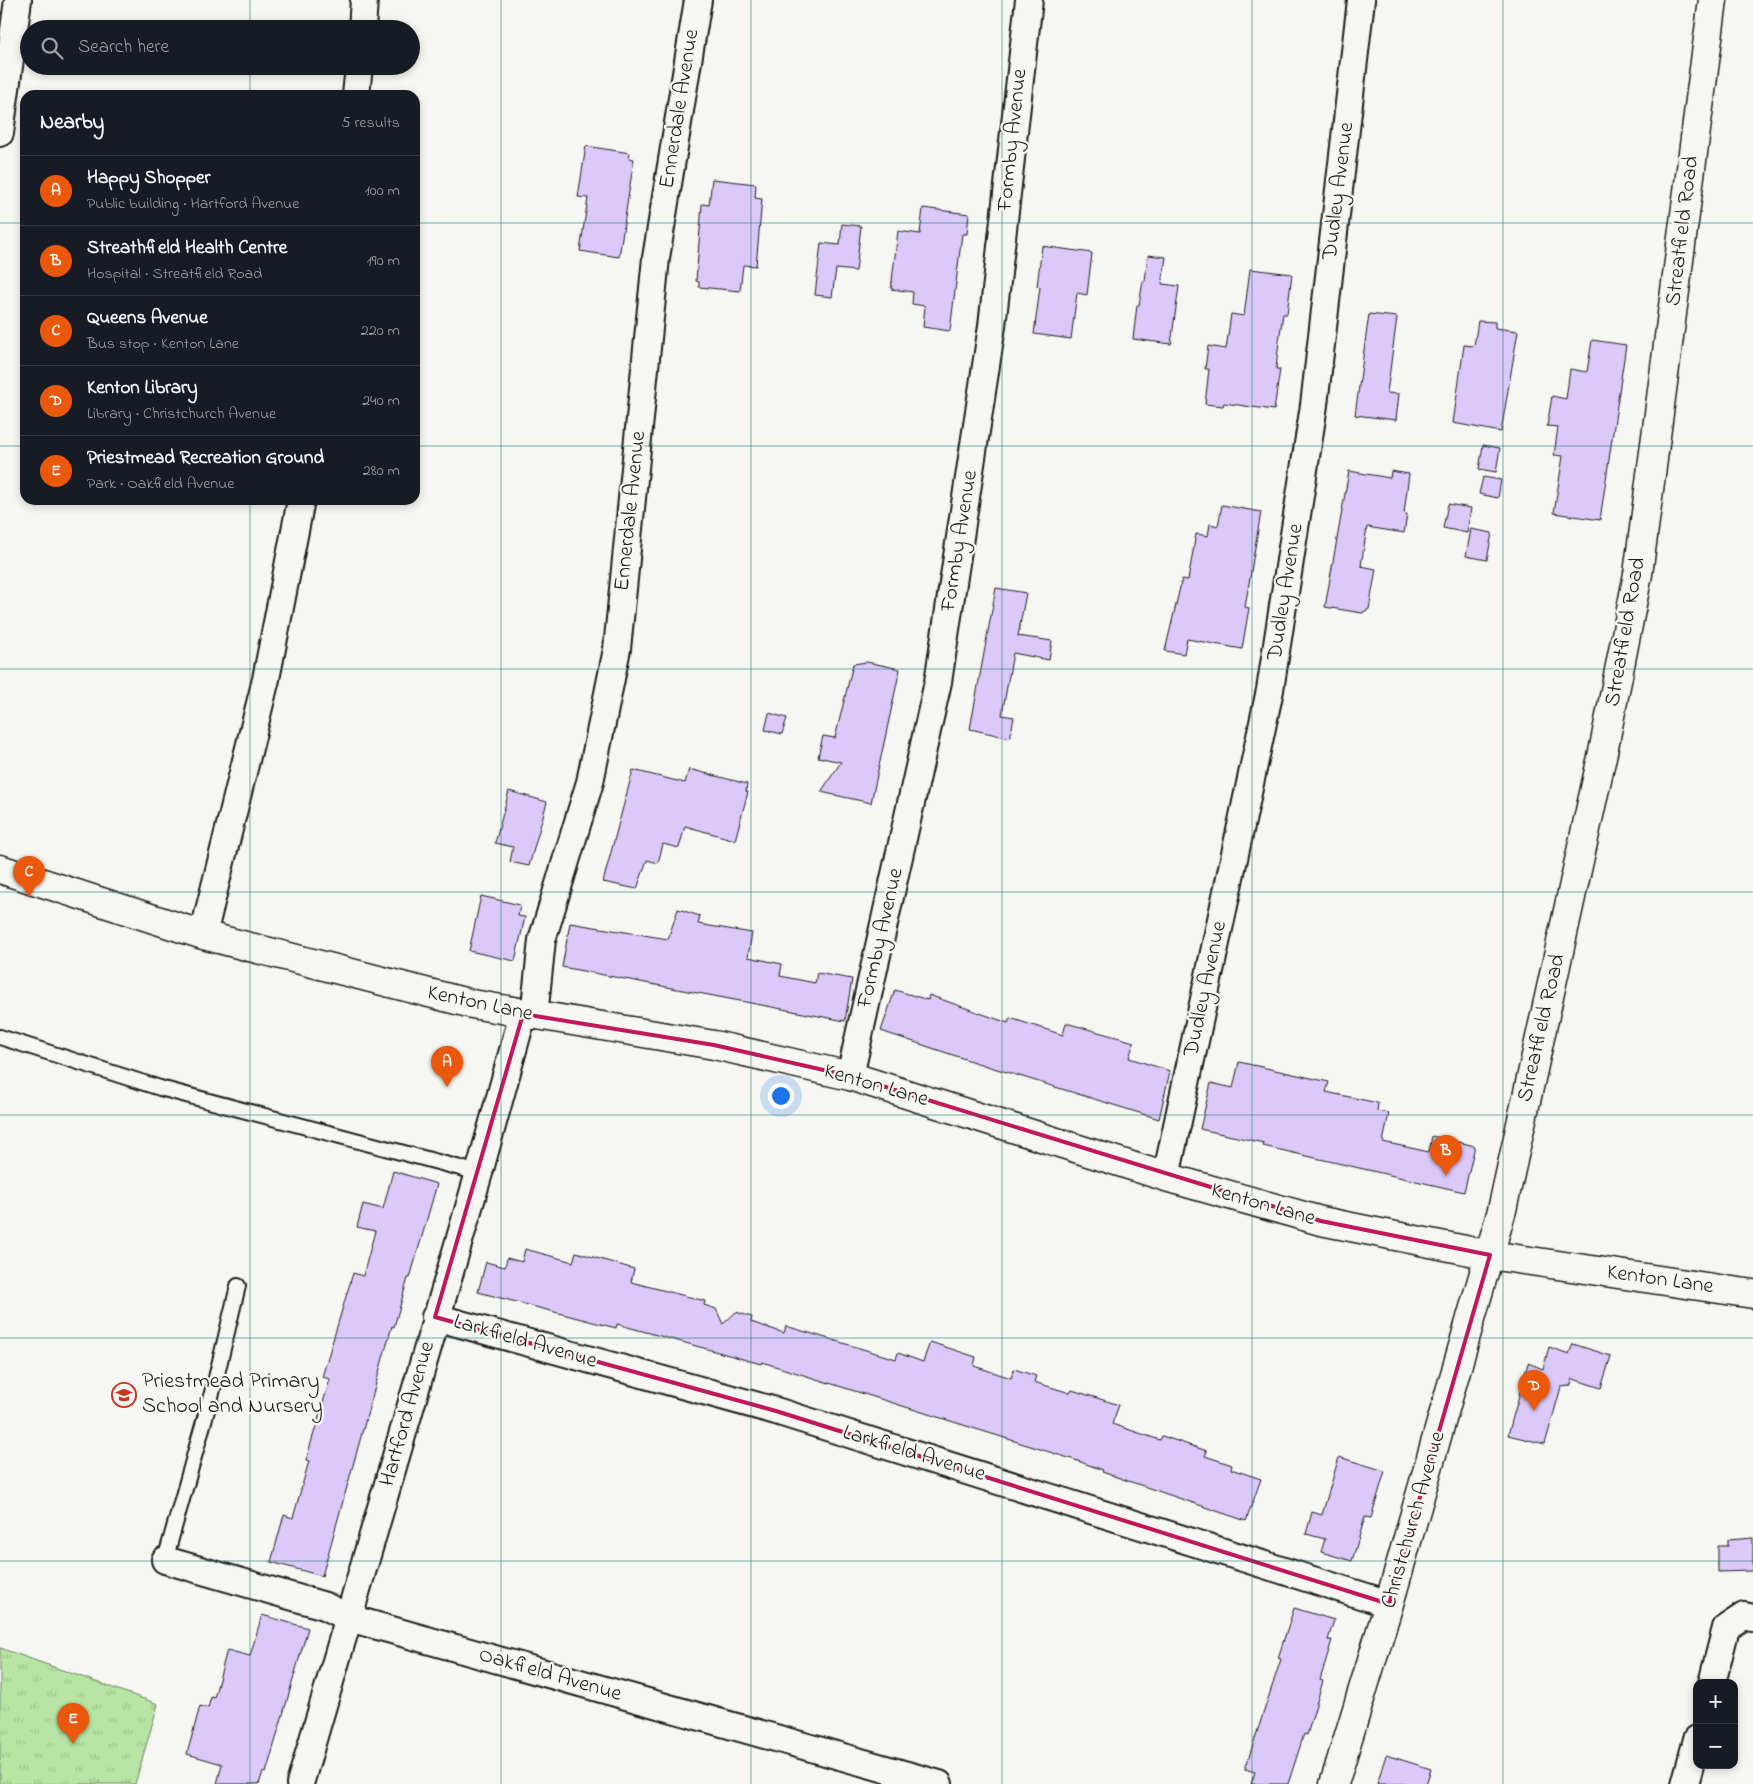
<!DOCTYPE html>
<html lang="en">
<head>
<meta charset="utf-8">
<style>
	:root { --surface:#171b24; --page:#20242c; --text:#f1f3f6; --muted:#9ea1a6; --line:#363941; --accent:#ea580c }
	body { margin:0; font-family:"Indie Flower",sans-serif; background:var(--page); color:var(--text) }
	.controls { position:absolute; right:15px; bottom:15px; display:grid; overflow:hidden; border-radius:10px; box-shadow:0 2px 8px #0003 }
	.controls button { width:45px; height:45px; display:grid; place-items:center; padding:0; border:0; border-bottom:1px solid var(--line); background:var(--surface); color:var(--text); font:25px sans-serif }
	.you { position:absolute; left:780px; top:1095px; width:18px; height:18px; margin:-12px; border:4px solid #fff; border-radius:50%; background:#1a73e8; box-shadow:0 0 0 8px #1a73e833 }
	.badge { display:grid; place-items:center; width:32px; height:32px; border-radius:50%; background:var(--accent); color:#fff; font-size:16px; font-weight:700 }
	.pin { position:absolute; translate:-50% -41px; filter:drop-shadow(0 1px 2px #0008) }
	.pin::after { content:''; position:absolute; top:26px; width:18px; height:15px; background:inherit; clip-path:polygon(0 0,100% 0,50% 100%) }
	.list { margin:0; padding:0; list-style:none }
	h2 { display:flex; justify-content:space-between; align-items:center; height:65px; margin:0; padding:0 20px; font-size:21px }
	h2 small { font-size:16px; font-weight:400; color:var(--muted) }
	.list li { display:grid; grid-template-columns:32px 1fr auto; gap:15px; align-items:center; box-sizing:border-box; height:70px; padding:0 20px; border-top:1px solid var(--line) }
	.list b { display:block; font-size:19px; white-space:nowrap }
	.list p { margin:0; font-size:16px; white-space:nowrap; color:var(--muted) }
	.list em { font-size:16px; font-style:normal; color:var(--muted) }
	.icon { flex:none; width:28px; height:28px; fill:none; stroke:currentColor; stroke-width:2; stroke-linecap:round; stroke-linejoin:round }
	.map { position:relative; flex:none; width:1753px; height:1784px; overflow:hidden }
	.search { position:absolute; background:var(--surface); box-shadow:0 2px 8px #0003; left:20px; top:20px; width:400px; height:55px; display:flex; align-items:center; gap:12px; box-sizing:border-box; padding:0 18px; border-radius:28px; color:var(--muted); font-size:19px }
	.panel { position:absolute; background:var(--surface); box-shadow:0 2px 8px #0003; left:20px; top:90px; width:400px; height:415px; border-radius:15px }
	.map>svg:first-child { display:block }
	.park { fill:url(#park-tufts); stroke:#6a8060 }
	.building { fill:#dbc9fa; stroke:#1c1c1c }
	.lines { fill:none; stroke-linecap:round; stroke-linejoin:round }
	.service-casing { stroke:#1c1c1c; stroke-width:18 }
	.minor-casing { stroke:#1c1c1c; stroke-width:30 }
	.tertiary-casing { stroke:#1c1c1c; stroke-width:31 }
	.service { stroke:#f6f6f2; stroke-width:14 }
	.minor { stroke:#f6f6f2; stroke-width:26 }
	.tertiary { stroke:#f6f6f2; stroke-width:28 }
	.marked { fill:none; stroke:#c2185b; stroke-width:4; stroke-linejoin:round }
	.grid { fill:none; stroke:#0f766e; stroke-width:1; stroke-opacity:0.55 }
	.labels { text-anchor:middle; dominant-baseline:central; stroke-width:4.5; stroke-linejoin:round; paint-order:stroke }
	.street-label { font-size:22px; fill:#1c1c1c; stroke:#f6f6f2 }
	.poi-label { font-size:22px; fill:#1c1c1c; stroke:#f6f6f2; text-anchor:start }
</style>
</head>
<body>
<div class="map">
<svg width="1753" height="1784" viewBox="0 0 1753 1784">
	<defs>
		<pattern id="park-tufts" width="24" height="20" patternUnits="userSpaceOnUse" patternTransform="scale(1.25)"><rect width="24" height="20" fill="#b8e5a3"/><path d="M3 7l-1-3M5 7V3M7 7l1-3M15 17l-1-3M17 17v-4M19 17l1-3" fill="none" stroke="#9ec48c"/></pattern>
	</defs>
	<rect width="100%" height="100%" fill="#f6f6f2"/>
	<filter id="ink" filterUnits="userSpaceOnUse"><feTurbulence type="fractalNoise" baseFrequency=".02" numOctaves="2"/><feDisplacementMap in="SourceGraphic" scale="10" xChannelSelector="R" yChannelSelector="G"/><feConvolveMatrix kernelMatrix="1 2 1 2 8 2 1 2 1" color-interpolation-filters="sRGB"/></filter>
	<g filter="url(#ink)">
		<path class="park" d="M 0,1648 L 158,1704 L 135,1784 L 0,1784 Z"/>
		<path class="building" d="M 586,146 L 630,153 L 629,158 L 634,159 L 619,257 L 580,251 L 588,198 L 578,197 Z
			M 712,179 L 756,184 L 755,198 L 762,199 L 756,266 L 743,265 L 740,291 L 699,287 L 699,282 L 696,281 L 702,204 L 709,205 Z
			M 923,208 L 969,214 L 967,234 L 962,234 L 950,331 L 923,327 L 925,306 L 912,304 L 913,292 L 891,289 L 898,231 L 920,234 Z
			M 842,224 L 861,226 L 856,271 L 836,269 L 832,297 L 815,295 L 821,243 L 840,245 Z
			M 1042,246 L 1092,253 L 1087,295 L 1077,293 L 1071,339 L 1034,334 L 1040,287 L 1037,286 Z
			M 1148,255 L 1166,257 L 1162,284 L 1179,286 L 1171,344 L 1133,339 L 1137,305 L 1139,305 L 1143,281 L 1145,281 Z
			M 1250,269 L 1292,274 L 1287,314 L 1283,314 L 1279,341 L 1276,369 L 1280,369 L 1274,410 L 1224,403 L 1223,406 L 1205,404 L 1209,369 L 1205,369 L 1208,346 L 1226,349 L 1231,314 L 1244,316 Z
			M 1369,314 L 1397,317 L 1387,393 L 1399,394 L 1396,420 L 1355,415 Z
			M 1478,321 L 1495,322 L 1495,328 L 1518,331 L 1501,432 L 1453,423 L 1464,345 L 1474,346 Z
			M 1592,340 L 1626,345 L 1600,520 L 1554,513 L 1563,456 L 1554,455 L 1558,427 L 1547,426 L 1552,396 L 1566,399 L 1570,369 L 1587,372 Z
			M 1483,445 L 1500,448 L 1496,472 L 1479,469 Z
			M 1349,471 L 1390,478 L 1391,471 L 1409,474 L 1404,513 L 1407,514 L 1404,533 L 1367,527 L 1361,566 L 1376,569 L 1369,609 L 1362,613 L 1325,607 Z
			M 1483,477 L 1501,480 L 1498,498 L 1479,494 Z
			M 1448,504 L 1471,508 L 1467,533 L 1443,528 Z
			M 1222,505 L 1261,512 L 1245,607 L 1249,608 L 1242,649 L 1187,639 L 1184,654 L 1165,651 L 1182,579 L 1188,580 L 1196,534 L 1208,536 L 1210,524 L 1218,526 Z
			M 1471,529 L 1492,533 L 1487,560 L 1466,556 Z
			M 996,588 L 1026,593 L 1018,636 L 1052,641 L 1049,660 L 1013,653 L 1002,715 L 1014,717 L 1010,738 L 970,729 Z
			M 867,662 L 900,669 L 871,803 L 821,792 L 841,762 L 818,757 L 823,736 L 835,738 L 853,664 Z
			M 769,713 L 787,718 L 782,734 L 765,730 Z
			M 689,769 L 747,784 L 746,791 L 748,792 L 735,840 L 685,826 L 679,848 L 663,844 L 658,863 L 647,860 L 637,889 L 603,882 L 633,770 L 685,783 Z
			M 509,791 L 547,802 L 529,866 L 510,862 L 513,847 L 495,843 Z
			M 481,896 L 520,905 L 518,916 L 525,917 L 515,961 L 469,951 Z
			M 678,909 L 700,916 L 698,924 L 752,933 L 748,957 L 782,964 L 780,976 L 815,983 L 817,973 L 852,979 L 845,1021 L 562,967 L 570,923 L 668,939 Z
			M 895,990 L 928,1000 L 929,995 L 1008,1023 L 1010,1018 L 1063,1035 L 1066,1023 L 1134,1042 L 1129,1058 L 1170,1071 L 1159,1119 L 974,1062 L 881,1031 Z
			M 1239,1062 L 1329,1082 L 1326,1092 L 1378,1103 L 1377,1111 L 1389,1113 L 1383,1142 L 1429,1152 L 1432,1136 L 1475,1146 L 1464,1192 L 1263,1146 L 1264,1143 L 1200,1129 L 1211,1083 L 1233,1088 Z
			M 393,1171 L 437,1184 L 410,1278 L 408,1278 L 394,1327 L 392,1326 L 322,1576 L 271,1562 L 284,1515 L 293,1518 L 309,1461 L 306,1460 L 330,1379 L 322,1377 L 353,1273 L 363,1276 L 375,1231 L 357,1227 L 363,1204 L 383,1209 Z
			M 525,1249 L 573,1262 L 576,1252 L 634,1269 L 631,1282 L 705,1301 L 704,1305 L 716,1309 L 723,1324 L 736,1312 L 752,1317 L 751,1322 L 784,1333 L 786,1326 L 896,1359 L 898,1353 L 923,1362 L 930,1342 L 976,1357 L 974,1366 L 1011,1378 L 1014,1369 L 1036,1376 L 1034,1382 L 1070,1393 L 1072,1390 L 1119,1405 L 1112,1424 L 1160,1440 L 1162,1436 L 1207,1451 L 1205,1456 L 1232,1465 L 1231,1469 L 1261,1479 L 1246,1521 L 1102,1472 L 1103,1470 L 1075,1460 L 762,1362 L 761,1364 L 617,1324 L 616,1328 L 478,1292 L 486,1262 L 505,1267 L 507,1258 L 522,1262 Z
			M 1573,1344 L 1611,1356 L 1601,1388 L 1573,1379 L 1570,1386 L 1561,1387 L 1545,1444 L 1508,1435 L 1528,1363 L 1543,1369 L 1549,1347 L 1569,1354 Z
			M 1339,1457 L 1385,1471 L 1371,1518 L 1365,1517 L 1352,1561 L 1321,1552 L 1325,1539 L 1306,1534 L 1312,1512 L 1322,1515 Z
			M 1753,1538 L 1753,1571 L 1718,1572 L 1718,1546 L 1728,1546 L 1728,1540 Z
			M 1294,1608 L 1334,1620 L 1328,1640 L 1332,1640 L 1320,1680 L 1323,1681 L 1307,1735 L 1304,1734 L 1288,1784 L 1251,1784 L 1255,1772 L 1245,1769 L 1281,1659 L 1278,1658 Z
			M 262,1615 L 308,1628 L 266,1773 L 263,1772 L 259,1784 L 217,1784 L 222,1764 L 187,1754 L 200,1706 L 208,1708 L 211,1697 L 214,1698 L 227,1650 L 250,1656 Z
			M 1386,1755 L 1431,1769 L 1426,1784 L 1377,1784 Z"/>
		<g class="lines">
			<defs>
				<path id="service" d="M 0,1037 L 160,1088 L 479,1173
					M 165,1560 L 215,1382 L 238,1286"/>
				<path id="minor" d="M 362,29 L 364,0
					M 356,95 L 359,66
					M 0,133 L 18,0
					M 203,935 L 266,679 L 301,500
					M 534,1016 L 542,940 L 590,782 L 617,649 L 656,258 L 698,0
					M 850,1076 L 938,682 L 992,326 L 1029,0
					M 1166,1177 L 1270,690 L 1314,405 L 1361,0
					M 435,1317 L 776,1411 L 1389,1604
					M 165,1560 L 325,1606 L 349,1618 L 939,1784
					M 1712,1683 L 1726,1628 L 1744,1616 L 1753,1618
					M 300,1784 L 479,1173 L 523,1014
					M 1685,1784 L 1697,1739"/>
				<path id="tertiary" d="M 0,869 L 203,935 L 472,1004 L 714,1045 L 850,1076 L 1166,1177 L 1321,1221 L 1490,1255 L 1753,1294
					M 1334,1784 L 1389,1604 L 1502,1210 L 1603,752 L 1638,574 L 1713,0"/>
			</defs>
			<use href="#service" class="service-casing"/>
			<use href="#minor" class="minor-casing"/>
			<use href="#tertiary" class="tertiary-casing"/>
			<use href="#service" class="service"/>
			<use href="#minor" class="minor"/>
			<use href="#tertiary" class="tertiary"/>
		</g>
	</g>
	<path class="marked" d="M 523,1014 L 714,1045 L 850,1076 L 1321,1221 L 1490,1255 L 1389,1604 L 776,1411 L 435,1317 Z"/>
	<path class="grid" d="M 250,0 L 250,29M 501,0 L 501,1784M 751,0 L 751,1784M 1002,0 L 1002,1784M 1252,0 L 1252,1784M 1503,0 L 1503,1784M 250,66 L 250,95M 0,223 L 25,223M 415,223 L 1753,223M 0,446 L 25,446M 415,446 L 1753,446M 250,500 L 250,1784M 0,669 L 1753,669M 0,892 L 1753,892M 0,1115 L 1753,1115M 0,1338 L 1753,1338M 0,1561 L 1753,1561"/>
	<defs>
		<symbol id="school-ring" viewBox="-11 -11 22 22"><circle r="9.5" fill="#f6f6f2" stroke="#c8321e" stroke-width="1.5"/><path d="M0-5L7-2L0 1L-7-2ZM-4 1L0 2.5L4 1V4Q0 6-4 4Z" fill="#c8321e"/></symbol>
	</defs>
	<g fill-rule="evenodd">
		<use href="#school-ring" x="110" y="1381" width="28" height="28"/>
	</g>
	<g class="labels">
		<g class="street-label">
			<text transform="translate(680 109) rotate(-81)">Ennerdale Avenue</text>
			<text transform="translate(1013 140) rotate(-84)">Formby Avenue</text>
			<text transform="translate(1339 191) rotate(-83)">Dudley Avenue</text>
			<text transform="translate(1683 231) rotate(-83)">Streatfield Road</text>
			<text transform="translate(631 511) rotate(-84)">Ennerdale Avenue</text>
			<text transform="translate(960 541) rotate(-81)">Formby Avenue</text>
			<text transform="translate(1286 592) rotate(-81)">Dudley Avenue</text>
			<text transform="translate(1626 632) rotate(-80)">Streatfield Road</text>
			<text transform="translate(881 938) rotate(-77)">Formby Avenue</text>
			<text transform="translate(1206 989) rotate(-78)">Dudley Avenue</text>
			<text transform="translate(480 1004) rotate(12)">Kenton Lane</text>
			<text transform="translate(1542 1028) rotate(-77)">Streatfield Road</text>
			<text transform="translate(876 1086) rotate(16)">Kenton Lane</text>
			<text transform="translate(1263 1205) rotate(16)">Kenton Lane</text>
			<text transform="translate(1660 1280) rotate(8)">Kenton Lane</text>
			<text transform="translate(525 1342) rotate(16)">Larkfield Avenue</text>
			<text transform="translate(408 1414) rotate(-74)">Hartford Avenue</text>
			<text transform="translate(914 1454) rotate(17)">Larkfield Avenue</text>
			<text transform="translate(1414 1520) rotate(-74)">Christchurch Avenue</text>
			<text transform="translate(550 1675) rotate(16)">Oakfield Avenue</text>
		</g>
		<g class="poi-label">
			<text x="142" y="1382">Priestmead Primary<tspan x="142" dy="25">School and Nursery</tspan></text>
		</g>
	</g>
</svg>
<div class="controls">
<button>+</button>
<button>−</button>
</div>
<div class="you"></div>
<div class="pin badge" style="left:447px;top:1087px">A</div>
<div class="pin badge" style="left:1446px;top:1176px">B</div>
<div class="pin badge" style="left:29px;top:897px">C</div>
<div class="pin badge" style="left:1534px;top:1411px">D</div>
<div class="pin badge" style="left:73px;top:1744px">E</div>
<div class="search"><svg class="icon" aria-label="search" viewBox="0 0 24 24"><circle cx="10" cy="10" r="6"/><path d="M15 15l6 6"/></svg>Search here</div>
<section class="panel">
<h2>Nearby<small>5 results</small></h2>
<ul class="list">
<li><span class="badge">A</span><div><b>Happy Shopper</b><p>Public building · Hartford Avenue</p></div><em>100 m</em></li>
<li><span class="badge">B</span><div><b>Streathfield Health Centre</b><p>Hospital · Streatfield Road</p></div><em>190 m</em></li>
<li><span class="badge">C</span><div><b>Queens Avenue</b><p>Bus stop · Kenton Lane</p></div><em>220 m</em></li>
<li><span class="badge">D</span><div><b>Kenton Library</b><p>Library · Christchurch Avenue</p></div><em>240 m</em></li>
<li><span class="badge">E</span><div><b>Priestmead Recreation Ground</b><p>Park · Oakfield Avenue</p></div><em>280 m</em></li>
</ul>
</section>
</div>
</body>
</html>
